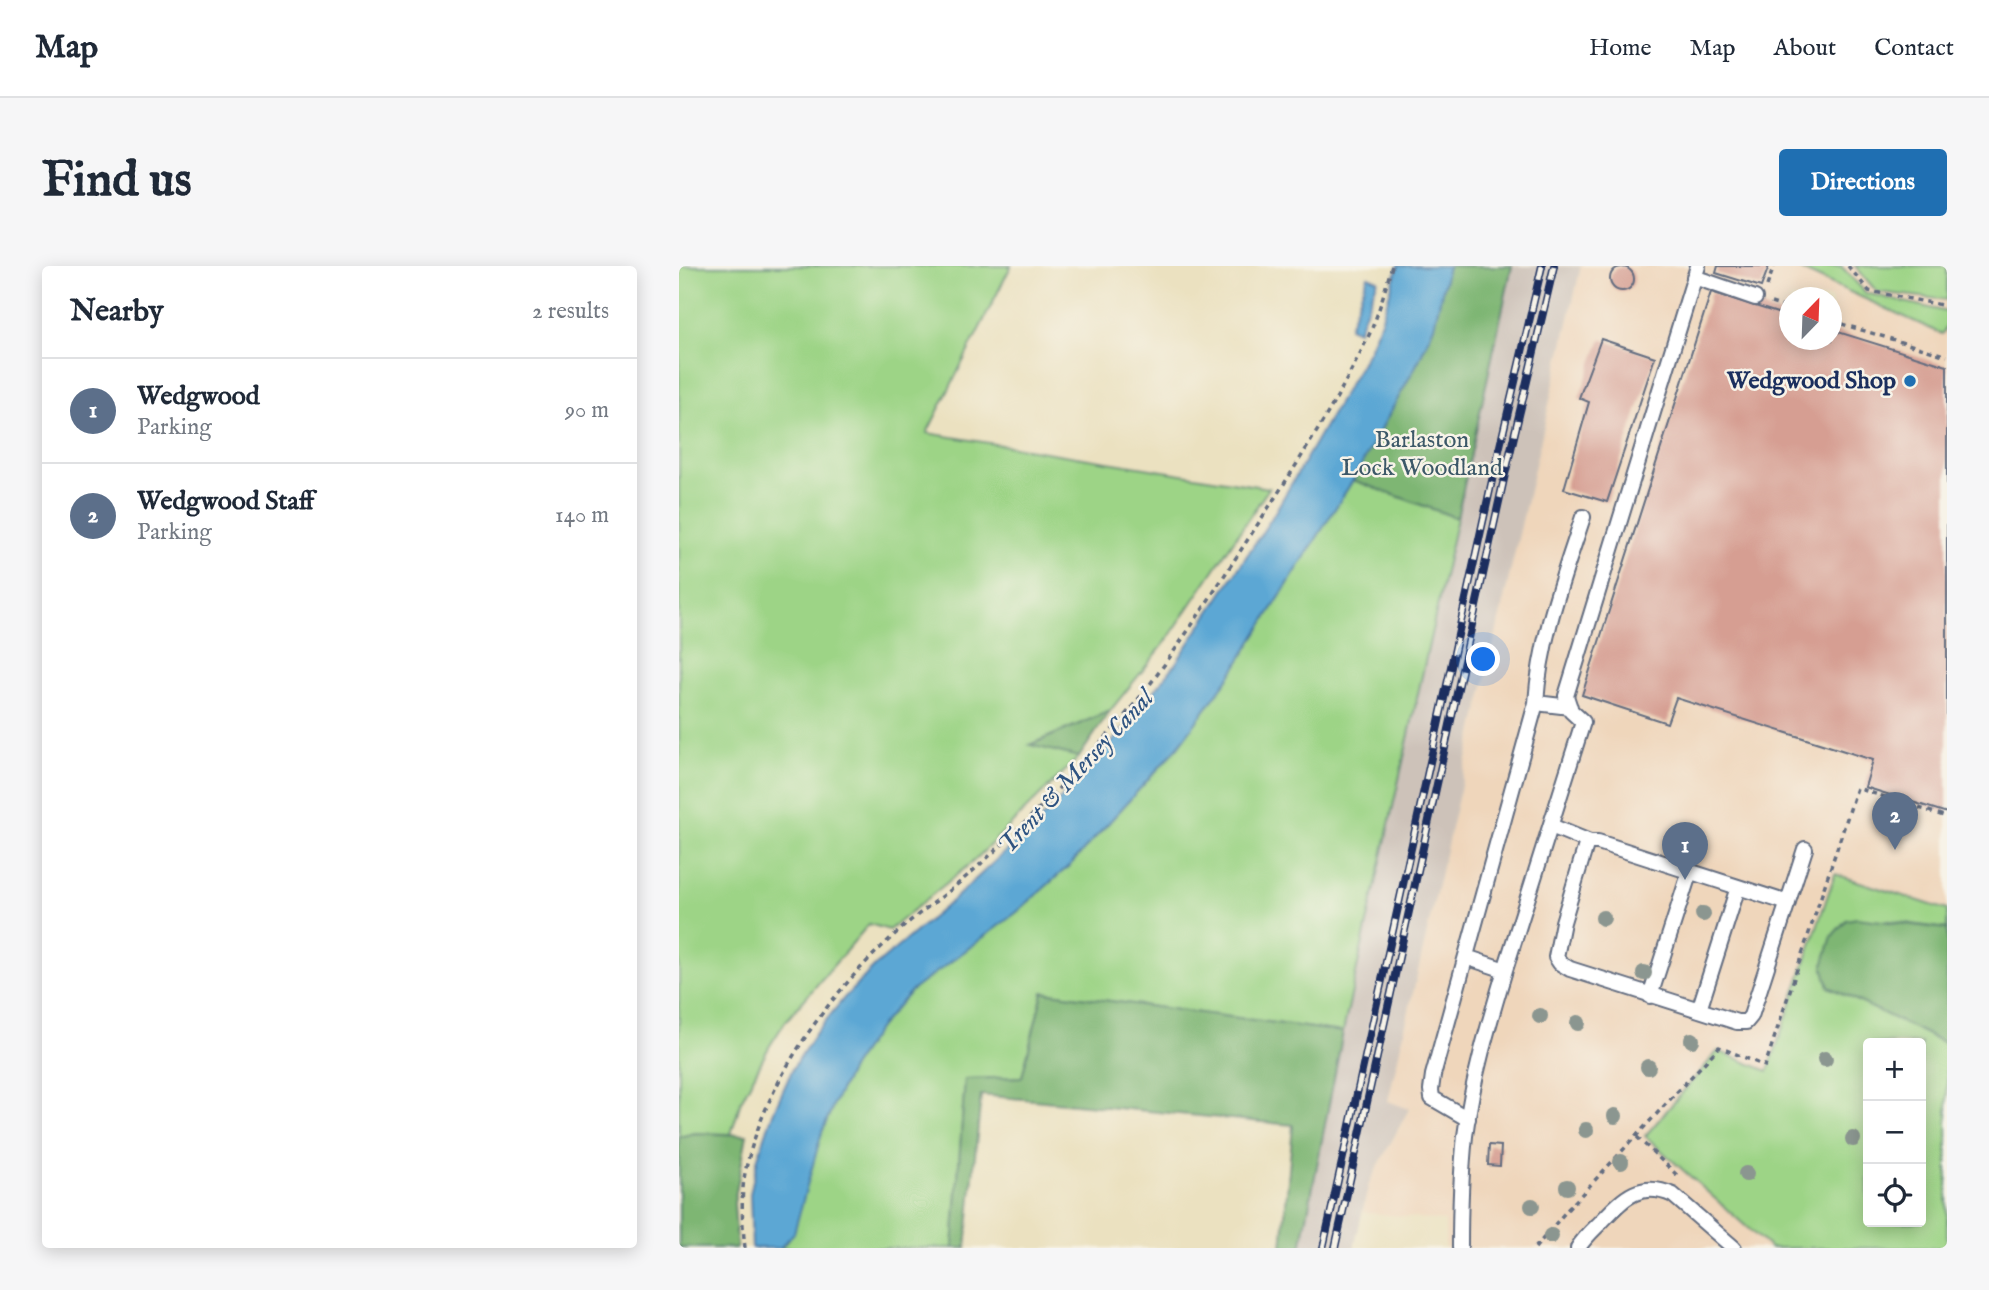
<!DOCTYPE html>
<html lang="en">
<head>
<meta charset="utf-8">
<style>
	:root { --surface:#fff; --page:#f6f6f7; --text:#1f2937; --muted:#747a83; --line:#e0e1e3; --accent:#1f6fb2 }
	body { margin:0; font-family:"IM FELL English",serif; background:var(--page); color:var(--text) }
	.controls { position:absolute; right:21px; bottom:21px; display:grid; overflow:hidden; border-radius:7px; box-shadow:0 4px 18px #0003 }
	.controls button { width:63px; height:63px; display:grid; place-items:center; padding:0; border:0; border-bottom:2px solid var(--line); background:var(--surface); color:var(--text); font:35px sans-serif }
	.compass { position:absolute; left:1100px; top:21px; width:63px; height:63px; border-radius:50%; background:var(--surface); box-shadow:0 4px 18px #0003; rotate:23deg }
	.you { position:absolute; left:805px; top:394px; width:24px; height:24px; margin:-18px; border:5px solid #fff; border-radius:50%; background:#1a73e8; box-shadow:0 0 0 10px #1a73e833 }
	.badge { display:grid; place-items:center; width:46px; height:46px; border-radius:50%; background:var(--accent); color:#fff; font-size:23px; font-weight:700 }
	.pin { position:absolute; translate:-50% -58px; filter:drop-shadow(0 2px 4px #0008) }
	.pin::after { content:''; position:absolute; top:37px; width:24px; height:21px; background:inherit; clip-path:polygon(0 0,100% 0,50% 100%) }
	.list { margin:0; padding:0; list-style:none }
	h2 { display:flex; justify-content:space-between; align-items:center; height:91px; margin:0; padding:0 28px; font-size:30px }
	h2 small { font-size:23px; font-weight:400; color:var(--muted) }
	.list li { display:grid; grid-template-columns:46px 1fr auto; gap:21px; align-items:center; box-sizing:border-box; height:105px; padding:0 28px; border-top:2px solid var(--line) }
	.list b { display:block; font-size:26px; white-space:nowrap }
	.list p { margin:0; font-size:23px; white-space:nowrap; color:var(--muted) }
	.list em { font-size:23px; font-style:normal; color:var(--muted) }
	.icon { flex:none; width:38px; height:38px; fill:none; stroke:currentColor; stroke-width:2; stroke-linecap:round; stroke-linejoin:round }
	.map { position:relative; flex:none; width:1268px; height:982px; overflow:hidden; border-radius:7px }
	header { display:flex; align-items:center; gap:42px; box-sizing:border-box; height:98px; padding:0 35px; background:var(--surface); border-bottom:2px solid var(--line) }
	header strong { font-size:33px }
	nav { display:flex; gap:38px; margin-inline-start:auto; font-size:24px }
	.intro { display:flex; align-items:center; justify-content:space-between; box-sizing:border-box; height:168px; padding:0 42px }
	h1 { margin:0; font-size:49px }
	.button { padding:18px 32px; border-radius:7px; background:var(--accent); color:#fff; font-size:24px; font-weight:700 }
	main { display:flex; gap:42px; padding:0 42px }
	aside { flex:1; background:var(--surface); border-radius:7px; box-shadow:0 4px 18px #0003 }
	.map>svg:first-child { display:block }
	.built { fill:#efd6bb; fill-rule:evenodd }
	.industrial { fill:#cdc2b9 }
	.green { fill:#9dd486; stroke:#5c8272; stroke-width:2; fill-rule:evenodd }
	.forest { fill:#7eb673; stroke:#4c7268; stroke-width:2 }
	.water { fill:#5ca7d4; stroke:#3c6b99; stroke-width:2 }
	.building { fill:#d69e92 }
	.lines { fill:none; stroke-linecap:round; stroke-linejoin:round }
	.service-casing { stroke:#646d80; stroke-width:18 }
	.path { stroke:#646d80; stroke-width:3.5; stroke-dasharray:5 5; stroke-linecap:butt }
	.service { stroke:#fff; stroke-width:14 }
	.rail-casing { stroke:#1b2f5e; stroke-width:8 }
	.rail { stroke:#f7f3e8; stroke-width:5; stroke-dasharray:16; stroke-linecap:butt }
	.tree { fill:#8b9690 }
	.poi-dot { fill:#1f6fb2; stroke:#f7f3e8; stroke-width:2.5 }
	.labels { text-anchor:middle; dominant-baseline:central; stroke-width:5; stroke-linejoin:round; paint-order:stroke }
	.poi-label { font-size:24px; font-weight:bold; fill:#1b2f5e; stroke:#f7f3e8; text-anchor:end }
	.park-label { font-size:24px; fill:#3c5868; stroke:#f7f3e8 }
	.water-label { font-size:26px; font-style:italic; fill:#2e5381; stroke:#f7f3e8 }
</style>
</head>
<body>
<header>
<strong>Map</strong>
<nav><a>Home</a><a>Map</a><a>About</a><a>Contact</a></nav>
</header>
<div class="intro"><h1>Find us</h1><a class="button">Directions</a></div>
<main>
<aside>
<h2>Nearby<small>2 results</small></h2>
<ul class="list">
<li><span class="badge" style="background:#5c6f8a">1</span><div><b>Wedgwood</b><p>Parking</p></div><em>90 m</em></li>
<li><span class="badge" style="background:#5c6f8a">2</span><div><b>Wedgwood Staff</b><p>Parking</p></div><em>140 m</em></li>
</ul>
</aside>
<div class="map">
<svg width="1268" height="982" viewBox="0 0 1268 982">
	<rect width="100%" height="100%" fill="#f7f3e8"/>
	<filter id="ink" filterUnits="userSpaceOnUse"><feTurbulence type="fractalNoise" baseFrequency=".0143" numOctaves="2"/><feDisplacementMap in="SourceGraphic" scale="14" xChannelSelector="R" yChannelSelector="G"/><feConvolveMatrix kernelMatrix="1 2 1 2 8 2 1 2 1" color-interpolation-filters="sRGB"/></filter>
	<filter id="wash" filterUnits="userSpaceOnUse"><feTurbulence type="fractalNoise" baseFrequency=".00686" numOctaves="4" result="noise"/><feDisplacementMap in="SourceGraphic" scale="28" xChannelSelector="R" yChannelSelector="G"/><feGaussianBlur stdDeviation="1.57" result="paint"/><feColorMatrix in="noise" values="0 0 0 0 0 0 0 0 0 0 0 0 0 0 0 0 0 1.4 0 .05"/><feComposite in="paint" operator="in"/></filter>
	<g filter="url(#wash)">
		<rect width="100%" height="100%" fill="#ebe1c0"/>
		<path class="built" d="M 902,0 L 1268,0 L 1268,982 L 766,982 L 766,955 L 684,946 L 690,917 L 730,844 L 709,836 ZM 1111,32 L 1153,32 L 1153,74 L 1111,74 ZM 1189,777 L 1242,777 L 1242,956 L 1189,956 Z"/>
		<path class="industrial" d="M 833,0 L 902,0 L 709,835 L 730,843 L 690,917 L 675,982 L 622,982 L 664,766 Z"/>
		<path class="green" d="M 0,0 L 332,0 L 248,167 L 590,222 L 486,377 L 431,445 L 352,478 L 400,491 L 297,593 L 210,664 L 190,658 L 106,756 L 90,781 L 62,835 L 52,868 L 16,867 L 0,871 Z
			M 1114,0 L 1162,0 L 1187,27 L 1268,46 L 1268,60 L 1263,68 Z
			M 1176,0 L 1268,0 L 1268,34 L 1198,26 Z
			M 674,214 L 778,252 L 664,766 L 364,726 L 343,811 L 286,813 L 274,982 L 101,982 L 109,975 L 143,866 L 155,837 L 173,801 L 201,760 L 231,726 L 338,646 L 392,598 L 498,482 L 551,410 Z
			M 1156,608 L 1268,644 L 1268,663 L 1206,654 L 1150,721 L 1268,778 L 1268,982 L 1091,982 L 966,870 L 1039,785 L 1089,805 ZM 1189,777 L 1242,777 L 1242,956 L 1189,956 Z"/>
		<path class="forest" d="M 769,0 L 833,0 L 778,252 L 674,214 L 740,94 L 755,60 Z
			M 431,445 L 400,491 L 351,479 Z
			M 1178,652 L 1268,663 L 1268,778 L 1150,721 L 1144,700 L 1153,670 L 1167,654 Z
			M 364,726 L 664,766 L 622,982 L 603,982 L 614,859 L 302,829 L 287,982 L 274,982 L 286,813 L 343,811 Z
			M 16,867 L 68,869 L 55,937 L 58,982 L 0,982 L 0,871 Z"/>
		<path class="water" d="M 719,0 L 769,0 L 755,60 L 740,94 L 674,214 L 551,410 L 498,482 L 392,598 L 338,646 L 231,726 L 201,760 L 173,801 L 155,837 L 143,866 L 115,967 L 101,982 L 73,982 L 71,928 L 79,891 L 94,847 L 114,802 L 136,768 L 165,732 L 196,700 L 274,634 L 369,546 L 409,504 L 453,453 L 495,400 L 592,253 L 690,84 L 702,55 Z
			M 689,10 L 699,14 L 679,65 L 670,61 Z"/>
		<g id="blocks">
			<path class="building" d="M 1039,0 L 1090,0 L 1082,21 L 1037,7 Z
				M931 13a12 12 0 1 1 24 0a12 12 0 1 1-24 0Z
				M 1032,26 L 1111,51 L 1111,74 L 1153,74 L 1153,64 L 1268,100 L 1268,547 L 1186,521 L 1194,494 L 997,432 L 988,457 L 903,429 Z
				M 922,73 L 976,91 L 928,236 L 885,223 L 910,136 L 900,132 Z
				M 810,879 L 822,880 L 821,900 L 809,899 Z"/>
		</g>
	</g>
	<g filter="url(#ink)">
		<use href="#blocks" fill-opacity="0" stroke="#646d80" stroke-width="2"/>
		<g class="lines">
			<defs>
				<path id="service" d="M 1015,11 L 1076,32
					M 891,441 L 857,437 C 861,373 884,312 904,251
					M 872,560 L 911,576
					M 1109,637 L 919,576 L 911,576 L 907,579 L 884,656 L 877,691 L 881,697 L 891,703 L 1058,756 L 1067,756 L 1072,750 L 1126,583
					M 787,691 L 826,704 L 904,456 L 892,445 L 887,430 L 1019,0
					M 971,730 L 1011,605
					M 1020,744 L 1059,621
					M 789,853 L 753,832 L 752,824 L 754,809 L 857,437
					M 781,982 C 781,944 782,907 786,870 C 793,814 810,757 826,704
					M 899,982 C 905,972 914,964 922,956 C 944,933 960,914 994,929 L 1055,982"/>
			</defs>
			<use href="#service" class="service-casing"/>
			<path class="path" d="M 1169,0 L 1190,25 L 1268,40
				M 1088,20 L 1095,0
				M 1092,37 L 1111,43
				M 1153,55 L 1268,90
				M 958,871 L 1000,911
				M 66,982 C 63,954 61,925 68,898 C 90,809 153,723 222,663 C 238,648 257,636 274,622 C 331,574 384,520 433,464 C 482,410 520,348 560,287 C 606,216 654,146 690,69 C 700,47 706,23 713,0
				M 856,982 L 889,943 L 1040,781 L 1086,800 L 1178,522 L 1268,551"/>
			<use href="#service" class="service"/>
			<defs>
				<path id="rail" d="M 644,982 L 814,210 L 863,0
					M 656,982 L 825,213 L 875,0"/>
			</defs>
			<use href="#rail" class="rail-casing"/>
			<use href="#rail" class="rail"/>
		</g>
		<g class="tree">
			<circle cx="1024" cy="648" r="8"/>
			<circle cx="924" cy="652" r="8"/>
			<circle cx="965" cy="707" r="8"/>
			<circle cx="861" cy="750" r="8"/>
			<circle cx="899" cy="757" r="8"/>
			<circle cx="1013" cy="774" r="8"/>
			<circle cx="1146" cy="793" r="8"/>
			<circle cx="969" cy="801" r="8"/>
			<circle cx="936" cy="850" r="8"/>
			<circle cx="907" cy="864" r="8"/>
			<circle cx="1174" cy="873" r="8"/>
			<circle cx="942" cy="896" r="8"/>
			<circle cx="1067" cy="908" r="8"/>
			<circle cx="888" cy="921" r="8"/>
			<circle cx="853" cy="940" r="8"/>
			<circle cx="872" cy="970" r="8"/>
		</g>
	</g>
	<circle class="poi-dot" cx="1231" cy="115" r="7"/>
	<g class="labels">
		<g class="poi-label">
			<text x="1217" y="115">Wedgwood Shop</text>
		</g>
		<g class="park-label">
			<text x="743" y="174">Barlaston<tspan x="743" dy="28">Lock Woodland</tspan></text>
		</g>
		<g class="water-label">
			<text transform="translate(397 506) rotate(-47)">Trent &amp; Mersey Canal</text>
		</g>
	</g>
</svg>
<div class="controls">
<button>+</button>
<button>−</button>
<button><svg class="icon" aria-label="locate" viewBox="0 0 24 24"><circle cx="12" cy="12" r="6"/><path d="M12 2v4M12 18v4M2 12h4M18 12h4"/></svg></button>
</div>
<svg class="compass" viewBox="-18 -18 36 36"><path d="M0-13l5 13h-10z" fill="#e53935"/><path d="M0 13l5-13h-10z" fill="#747a83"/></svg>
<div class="you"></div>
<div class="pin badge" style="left:1006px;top:614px;background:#5c6f8a">1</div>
<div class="pin badge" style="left:1216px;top:584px;background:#5c6f8a">2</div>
</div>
</main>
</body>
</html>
